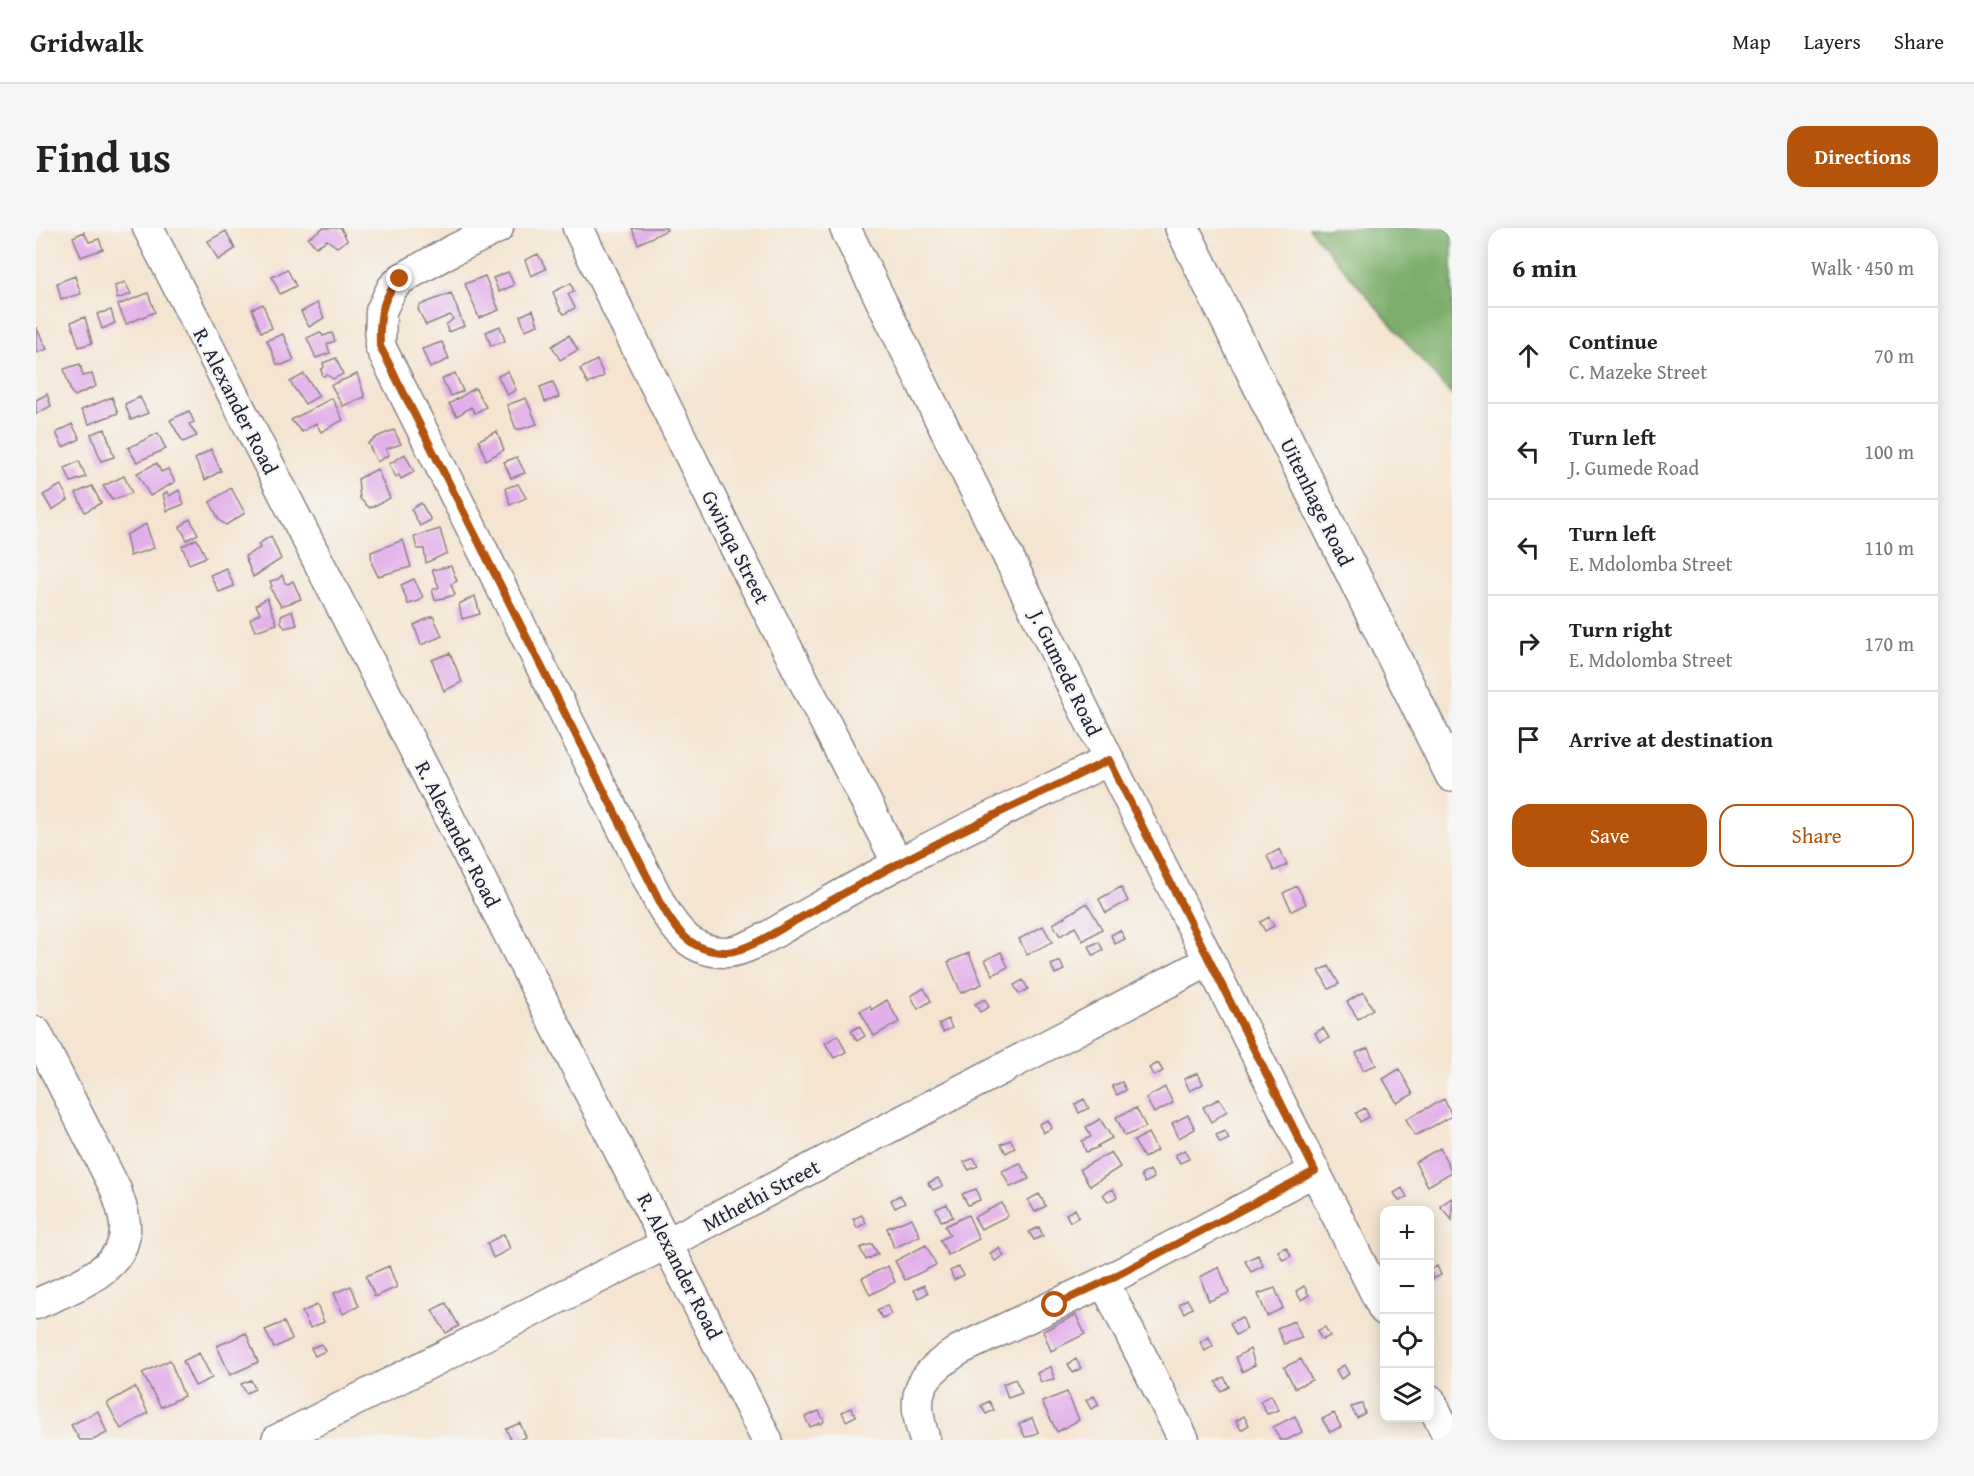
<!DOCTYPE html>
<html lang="en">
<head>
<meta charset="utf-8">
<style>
	:root { --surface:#fff; --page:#f6f6f6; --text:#222; --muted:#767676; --line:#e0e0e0; --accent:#b45309 }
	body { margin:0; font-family:"Gentium Book Plus",serif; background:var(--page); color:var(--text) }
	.controls { position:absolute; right:18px; bottom:18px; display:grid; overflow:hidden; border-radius:12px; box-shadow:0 3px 15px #0003 }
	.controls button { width:54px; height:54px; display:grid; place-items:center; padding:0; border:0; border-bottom:2px solid var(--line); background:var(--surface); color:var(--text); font:30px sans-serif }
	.stop { position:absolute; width:18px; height:18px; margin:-14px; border:4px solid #b45309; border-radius:50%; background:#fff }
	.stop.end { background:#b45309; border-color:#fff; box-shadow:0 2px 6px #0008 }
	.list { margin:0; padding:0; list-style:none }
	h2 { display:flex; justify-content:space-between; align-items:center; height:78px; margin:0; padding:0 24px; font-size:26px }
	h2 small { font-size:20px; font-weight:400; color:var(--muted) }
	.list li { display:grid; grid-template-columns:39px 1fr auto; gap:18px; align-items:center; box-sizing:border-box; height:96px; padding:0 24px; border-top:2px solid var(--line) }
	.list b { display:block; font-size:22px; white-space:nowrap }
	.list p { margin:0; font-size:20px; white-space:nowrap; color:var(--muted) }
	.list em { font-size:20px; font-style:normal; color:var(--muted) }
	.actions { display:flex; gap:12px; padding:18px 24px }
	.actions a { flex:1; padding:14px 0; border:2px solid var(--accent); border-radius:18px; text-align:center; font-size:21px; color:var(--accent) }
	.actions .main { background:var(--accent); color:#fff }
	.icon { flex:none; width:33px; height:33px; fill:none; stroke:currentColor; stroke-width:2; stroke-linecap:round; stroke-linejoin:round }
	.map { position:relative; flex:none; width:1416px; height:1212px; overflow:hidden; border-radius:18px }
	header { display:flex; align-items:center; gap:36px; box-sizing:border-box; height:84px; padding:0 30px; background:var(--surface); border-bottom:2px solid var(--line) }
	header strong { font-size:28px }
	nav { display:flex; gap:33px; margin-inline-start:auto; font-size:21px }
	.intro { display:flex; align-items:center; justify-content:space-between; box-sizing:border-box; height:144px; padding:0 36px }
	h1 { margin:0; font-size:42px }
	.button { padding:15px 27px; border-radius:18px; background:var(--accent); color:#fff; font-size:21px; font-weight:700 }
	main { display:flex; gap:36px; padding:0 36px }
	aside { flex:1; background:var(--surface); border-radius:18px; box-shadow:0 3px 15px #0003 }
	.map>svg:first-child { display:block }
	.forest { fill:#7bae69; stroke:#4e6852; stroke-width:1.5 }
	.building { fill:#e2aee9 }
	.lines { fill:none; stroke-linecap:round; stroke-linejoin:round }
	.minor-casing { stroke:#8b8386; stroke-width:33 }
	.secondary-casing { stroke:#8b8386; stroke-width:36 }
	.minor { stroke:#fff; stroke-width:30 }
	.secondary { stroke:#fff; stroke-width:33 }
	.route { stroke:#b45309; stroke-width:8 }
	.labels { text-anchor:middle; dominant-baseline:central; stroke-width:5; stroke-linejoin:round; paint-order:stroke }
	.street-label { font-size:21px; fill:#22223b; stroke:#f6f6f2 }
</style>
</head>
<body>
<header>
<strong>Gridwalk</strong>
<nav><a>Map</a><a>Layers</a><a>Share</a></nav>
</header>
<div class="intro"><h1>Find us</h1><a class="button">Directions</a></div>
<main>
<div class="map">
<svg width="1416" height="1212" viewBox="0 0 1416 1212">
	<rect width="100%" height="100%" fill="#f6f6f2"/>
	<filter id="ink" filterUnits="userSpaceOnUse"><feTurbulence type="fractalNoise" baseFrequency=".0167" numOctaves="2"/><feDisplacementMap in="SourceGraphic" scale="12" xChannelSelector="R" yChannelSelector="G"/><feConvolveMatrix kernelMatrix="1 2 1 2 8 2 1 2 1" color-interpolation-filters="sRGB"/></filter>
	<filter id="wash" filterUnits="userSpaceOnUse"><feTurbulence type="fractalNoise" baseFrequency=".008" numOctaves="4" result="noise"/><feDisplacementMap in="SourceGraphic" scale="24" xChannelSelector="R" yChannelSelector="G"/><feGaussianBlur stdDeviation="1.35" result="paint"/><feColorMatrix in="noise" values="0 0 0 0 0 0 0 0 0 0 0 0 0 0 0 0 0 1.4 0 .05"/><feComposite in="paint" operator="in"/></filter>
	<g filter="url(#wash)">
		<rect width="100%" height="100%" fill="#f4e4d0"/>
		<path class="forest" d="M 1273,0 L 1416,0 L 1416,168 Z"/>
		<g id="blocks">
			<path class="building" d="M 287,0 L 305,0 L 311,12 L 301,19 L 291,12 L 280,19 L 272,10 Z
				M 596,0 L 630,0 L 631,2 L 602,16 Z
				M 190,3 L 199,21 L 182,32 L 172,13 Z
				M 48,4 L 53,14 L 63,11 L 67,21 L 45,29 L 37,9 Z
				M 502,26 L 510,41 L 495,48 L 489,32 Z
				M 251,41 L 260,58 L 244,66 L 236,49 Z
				M 472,44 L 478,57 L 463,64 L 457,50 Z
				M 39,48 L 45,66 L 25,71 L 21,55 Z
				M 449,48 L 463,82 L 443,90 L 429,56 Z
				M 89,54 L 95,66 L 81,71 L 79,58 Z
				M 535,55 L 538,64 L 532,66 L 539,80 L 528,86 L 524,81 L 517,64 Z
				M 112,65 L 119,84 L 90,96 L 82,77 Z
				M 415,65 L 428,98 L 412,104 L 410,97 L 417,91 L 414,87 L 390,97 L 382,81 L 384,77 Z
				M 281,75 L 288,90 L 273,99 L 265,84 Z
				M 227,76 L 236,100 L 225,104 L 216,81 Z
				M 75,82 L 79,95 L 66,101 L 61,86 Z
				M 497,82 L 502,97 L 489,102 L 484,88 Z
				M 49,89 L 56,115 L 43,119 L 35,94 Z
				M 464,98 L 469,113 L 455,118 L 450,104 Z
				M 0,99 L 11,121 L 0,125 Z
				M 284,104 L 287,108 L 296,105 L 299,113 L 291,116 L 294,125 L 280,130 L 271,110 Z
				M 247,106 L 258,132 L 246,137 L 241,136 L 231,112 Z
				M 533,107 L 542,122 L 524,132 L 516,118 Z
				M 406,114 L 413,131 L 394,140 L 386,121 Z
				M 300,130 L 307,146 L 297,151 L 291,147 L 287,148 L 285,142 L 288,139 L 287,135 Z
				M 561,132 L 568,148 L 552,156 L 544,141 Z
				M 44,136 L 47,148 L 56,146 L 60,158 L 39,168 L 35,164 L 28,141 Z
				M 472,143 L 480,162 L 471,167 L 462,148 Z
				M 419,145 L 427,163 L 415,168 L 406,151 Z
				M 268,146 L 283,168 L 269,176 L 254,154 Z
				M 321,146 L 329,169 L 307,178 L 295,157 Z
				M 517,154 L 523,169 L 509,174 L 504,159 Z
				M 439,160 L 450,179 L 439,185 L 435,179 L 421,188 L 413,176 Z
				M 11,166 L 15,178 L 0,186 L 0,172 Z
				M 76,169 L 82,185 L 53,196 L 45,182 Z
				M 104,169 L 112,185 L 95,192 L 89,176 Z
				M 296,170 L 307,192 L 285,204 L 280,195 L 266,204 L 255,192 Z
				M 490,170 L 501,196 L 485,201 L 480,201 L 471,177 Z
				M 153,183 L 158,194 L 153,196 L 161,208 L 147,214 L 134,192 Z
				M 36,196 L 44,211 L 27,219 L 20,205 Z
				M 69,201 L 78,229 L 65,233 L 55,206 Z
				M 358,202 L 365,216 L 350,221 L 353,227 L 341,234 L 332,215 L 343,208 Z
				M 461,203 L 468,222 L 450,232 L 443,212 Z
				M 122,205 L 130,221 L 101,234 L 92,220 Z
				M 175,221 L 185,243 L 169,252 L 159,231 Z
				M 369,226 L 378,244 L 365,251 L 363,247 L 360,249 L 353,236 Z
				M 481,229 L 489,245 L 475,250 L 468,234 Z
				M 43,233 L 50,249 L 35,254 L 29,240 Z
				M 121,235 L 125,244 L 132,241 L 139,254 L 114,268 L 101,245 Z
				M 341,241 L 354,270 L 334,280 L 324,271 L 322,251 Z
				M 88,248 L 96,265 L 76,272 L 67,258 Z
				M 482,256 L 490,270 L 474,277 L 470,260 Z
				M 25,257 L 32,272 L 16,282 L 7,267 Z
				M 56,258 L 65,275 L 49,284 L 40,265 Z
				M 195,260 L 209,285 L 190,297 L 183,292 L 174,274 Z
				M 143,262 L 148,276 L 131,283 L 127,266 L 131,264 L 133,268 Z
				M 385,275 L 395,292 L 384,298 L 375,281 Z
				M 154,291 L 162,306 L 151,312 L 144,299 Z
				M 110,296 L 118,320 L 94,328 L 90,307 Z
				M 404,301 L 411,325 L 390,335 L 388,321 L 381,321 L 378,309 Z
				M 235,308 L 245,331 L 217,349 L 209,328 L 224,320 L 222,316 Z
				M 161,311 L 170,329 L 153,336 L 146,318 Z
				M 367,312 L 375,339 L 342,348 L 336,336 L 335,324 Z
				M 415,338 L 421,353 L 415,356 L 419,367 L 399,372 L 396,362 L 403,359 L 396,342 Z
				M 190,340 L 198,358 L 183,364 L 174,347 Z
				M 246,347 L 249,355 L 252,356 L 257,353 L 265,371 L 245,378 L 234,360 L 236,358 L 234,353 L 242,351 Z
				M 378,351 L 387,369 L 383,373 L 372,376 L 365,357 Z
				M 439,368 L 444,386 L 426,391 L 423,376 Z
				M 231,370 L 241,396 L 219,403 L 214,391 L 224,385 L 220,377 Z
				M 256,383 L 261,397 L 249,400 L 245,394 L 245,388 Z
				M 397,388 L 406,408 L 385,417 L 378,397 Z
				M 414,425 L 426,454 L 408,463 L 396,432 Z
				M 1244,621 L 1251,637 L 1238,643 L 1231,628 Z
				M 1261,658 L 1270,676 L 1256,683 L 1247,665 Z
				M 1085,659 L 1092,673 L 1070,685 L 1063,671 Z
				M 1051,675 L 1066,701 L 1047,713 L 1039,699 L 1024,708 L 1017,696 Z
				M 1233,689 L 1238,698 L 1229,703 L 1224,694 Z
				M 1007,698 L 1016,714 L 991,727 L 983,711 Z
				M 1084,702 L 1089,711 L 1079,716 L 1075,707 Z
				M 1063,714 L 1067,722 L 1057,727 L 1053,718 Z
				M 965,724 L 972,739 L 957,747 L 949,732 Z
				M 933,725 L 946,756 L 925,765 L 912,734 Z
				M 1024,733 L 1028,742 L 1019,746 L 1015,737 Z
				M 1293,738 L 1303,756 L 1293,761 L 1283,743 Z
				M 987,752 L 992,761 L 983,766 L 978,757 Z
				M 888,760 L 895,773 L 882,781 L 875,768 Z
				M 1327,764 L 1337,781 L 1322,791 L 1311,774 Z
				M 949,771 L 953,779 L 944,784 L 939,776 Z
				M 851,772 L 863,794 L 838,808 L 824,783 L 834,778 L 835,782 Z
				M 912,791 L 916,800 L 907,804 L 903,796 Z
				M 823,798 L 829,808 L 821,813 L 815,803 Z
				M 1287,800 L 1293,810 L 1284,814 L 1279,805 Z
				M 802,807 L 810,824 L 798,830 L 789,815 Z
				M 1332,820 L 1340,837 L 1327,842 L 1320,825 Z
				M 1122,835 L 1127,843 L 1118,848 L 1113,840 Z
				M 1363,841 L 1377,866 L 1361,875 L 1347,851 Z
				M 1162,845 L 1167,856 L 1154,863 L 1148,851 Z
				M 1086,854 L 1090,862 L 1081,867 L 1076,858 Z
				M 1129,859 L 1137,875 L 1118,885 L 1110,870 Z
				M 1048,871 L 1053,880 L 1043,885 L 1039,876 Z
				M 1183,871 L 1191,883 L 1175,894 L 1167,879 Z
				M 1408,871 L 1416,888 L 1379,908 L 1370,891 Z
				M 1100,880 L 1110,899 L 1089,908 L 1080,889 Z
				M 1329,880 L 1333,889 L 1324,894 L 1320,885 Z
				M 1152,887 L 1159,901 L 1143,910 L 1136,895 Z
				M 1064,891 L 1076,910 L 1061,918 L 1063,919 L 1050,924 L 1046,913 L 1055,909 L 1050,899 Z
				M 1012,892 L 1016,900 L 1007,905 L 1003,896 Z
				M 1189,903 L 1193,911 L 1184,915 L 1180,907 Z
				M 1112,905 L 1121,922 L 1108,930 L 1098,913 Z
				M 975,912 L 979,920 L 970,925 L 965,916 Z
				M 1404,920 L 1416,944 L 1392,958 L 1379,934 Z
				M 1149,922 L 1153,931 L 1144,935 L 1139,927 Z
				M 1075,924 L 1084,939 L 1054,958 L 1044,941 Z
				M 938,930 L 942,938 L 933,942 L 928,934 Z
				M 984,935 L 993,951 L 974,959 L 966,943 Z
				M 1114,942 L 1118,950 L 1109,955 L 1105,947 Z
				M 902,950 L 906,958 L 897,962 L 892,955 Z
				M 1366,960 L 1371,969 L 1363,973 L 1358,965 Z
				M 940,961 L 944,972 L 932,977 L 926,966 Z
				M 1077,961 L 1081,969 L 1072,974 L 1067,966 Z
				M 1003,966 L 1010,978 L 999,984 L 992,972 Z
				M 864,967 L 869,975 L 859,980 L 855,972 Z
				M 1416,970 L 1416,992 L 1404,978 Z
				M 966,975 L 972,988 L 945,1001 L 938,989 Z
				M 911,976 L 917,989 L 905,993 L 900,981 Z
				M 1039,981 L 1043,989 L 1034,994 L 1030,986 Z
				M 826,987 L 830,995 L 821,1000 L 817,991 Z
				M 932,987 L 943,1011 L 912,1027 L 904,1012 L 914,1007 L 909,998 Z
				M 876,990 L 884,1008 L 858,1020 L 851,1000 Z
				M 1003,999 L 1007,1008 L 998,1012 L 993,1004 Z
				M 468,1006 L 474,1021 L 457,1030 L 451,1015 Z
				M 836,1016 L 842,1026 L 830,1032 L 824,1020 Z
				M 890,1017 L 900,1037 L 869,1052 L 859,1033 Z
				M 1250,1019 L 1255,1028 L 1247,1032 L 1242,1023 Z
				M 963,1020 L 968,1028 L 959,1033 L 954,1025 Z
				M 1222,1027 L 1227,1038 L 1215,1044 L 1209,1033 Z
				M 353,1038 L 361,1059 L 339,1069 L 330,1048 Z
				M 852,1038 L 859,1054 L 834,1067 L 826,1050 Z
				M 1401,1038 L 1405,1047 L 1397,1051 L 1394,1042 Z
				M 923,1039 L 928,1047 L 918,1052 L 914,1043 Z
				M 1183,1039 L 1193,1065 L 1173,1073 L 1164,1049 Z
				M 888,1057 L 892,1065 L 883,1070 L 878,1062 Z
				M 315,1058 L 323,1078 L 307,1086 L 298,1065 Z
				M 1268,1058 L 1273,1067 L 1265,1072 L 1260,1063 Z
				M 1239,1060 L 1247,1080 L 1231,1088 L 1222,1066 Z
				M 1151,1071 L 1156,1080 L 1148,1085 L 1143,1076 Z
				M 410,1075 L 423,1098 L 410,1105 L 396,1082 Z
				M 281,1077 L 288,1094 L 274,1100 L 266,1084 Z
				M 851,1077 L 855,1086 L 846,1090 L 841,1082 Z
				M 1040,1087 L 1049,1106 L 1015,1123 L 1007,1103 Z
				M 1206,1089 L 1211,1101 L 1200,1107 L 1194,1095 Z
				M 1258,1093 L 1266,1110 L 1248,1116 L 1241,1100 Z
				M 248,1094 L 256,1111 L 238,1120 L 229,1102 Z
				M 1289,1099 L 1294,1108 L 1286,1112 L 1281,1103 Z
				M 210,1105 L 222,1134 L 194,1147 L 181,1118 Z
				M 1173,1109 L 1177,1118 L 1169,1123 L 1164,1114 Z
				M 285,1116 L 289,1123 L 279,1128 L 275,1120 Z
				M 1214,1121 L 1219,1137 L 1206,1144 L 1200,1129 Z
				M 163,1125 L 176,1150 L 159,1158 L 147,1133 Z
				M 1040,1131 L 1045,1140 L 1037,1145 L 1032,1136 Z
				M 1265,1131 L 1276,1152 L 1259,1160 L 1248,1139 Z
				M 134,1132 L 148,1168 L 125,1179 L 106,1145 Z
				M 1308,1137 L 1313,1146 L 1305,1151 L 1300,1142 Z
				M 1015,1138 L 1018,1151 L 1005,1154 L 1001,1145 Z
				M 1188,1149 L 1193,1159 L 1185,1163 L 1180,1154 Z
				M 979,1151 L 986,1165 L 972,1170 L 967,1156 Z
				M 215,1152 L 219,1161 L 210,1165 L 205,1156 Z
				M 99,1159 L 112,1185 L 85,1201 L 71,1175 Z
				M 1031,1164 L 1043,1192 L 1021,1204 L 1006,1174 Z
				M 1235,1167 L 1243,1182 L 1231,1186 L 1224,1173 Z
				M 1058,1168 L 1063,1177 L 1055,1181 L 1050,1172 Z
				M 953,1173 L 958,1182 L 950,1186 L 945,1178 Z
				M 1326,1176 L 1329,1185 L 1321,1190 L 1315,1179 Z
				M 815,1180 L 820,1188 L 810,1193 L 806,1184 Z
				M 62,1183 L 71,1205 L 57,1212 L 44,1212 L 35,1197 Z
				M 783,1183 L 788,1193 L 785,1196 L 784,1195 L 774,1199 L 769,1189 Z
				M 1298,1185 L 1305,1199 L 1294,1204 L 1286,1191 Z
				M 1208,1188 L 1213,1197 L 1205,1202 L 1200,1193 Z
				M 1259,1188 L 1266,1204 L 1251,1212 L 1244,1212 L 1237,1199 Z
				M 996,1190 L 1002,1204 L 996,1208 L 989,1209 L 983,1196 Z
				M 484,1195 L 490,1209 L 483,1212 L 475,1212 L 470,1201 Z"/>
		</g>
	</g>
	<g filter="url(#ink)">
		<use href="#blocks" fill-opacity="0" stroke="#8b8386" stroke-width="1.5"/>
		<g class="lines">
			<defs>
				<path id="minor" d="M 112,0 L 731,1212
					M 462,0 L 415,23 L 365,51 L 356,60 L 345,83 L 344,118 L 625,677 C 640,703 656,725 691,724 C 711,723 739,704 757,694 C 791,675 825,655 860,637 C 930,599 1002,567 1073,532
					M 542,0 L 699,319 L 862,636
					M 809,0 L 1073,532 L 1348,1082
					M 0,804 L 80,962 C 84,975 90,989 89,1003 C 88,1043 31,1062 0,1076
					M 1068,1054 L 1148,1212
					M 1394,1172 L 1414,1212
					M 241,1212 L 632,1015 L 1173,733
					M 889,1212 C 873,1165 883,1148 923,1122 L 1068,1054 L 1279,943"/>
				<path id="secondary" d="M 1146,0 L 1416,547"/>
			</defs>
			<use href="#minor" class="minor-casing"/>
			<use href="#secondary" class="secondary-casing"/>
			<use href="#minor" class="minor"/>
			<use href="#secondary" class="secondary"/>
		</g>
	</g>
	<g class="lines" filter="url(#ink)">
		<path class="route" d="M 364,51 C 345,70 343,91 344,118 L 625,676 C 640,703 656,725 691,724 C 711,723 739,704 757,694 C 791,675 825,655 860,637 C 930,599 1002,567 1073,532 L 1279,943 L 1068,1054 L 1019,1077"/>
	</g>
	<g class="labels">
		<g class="street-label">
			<text transform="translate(200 173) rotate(63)">R. Alexander Road</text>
			<text transform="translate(1281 274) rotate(64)">Uitenhage Road</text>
			<text transform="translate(700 319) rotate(63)">Gwinqa Street</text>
			<text transform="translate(1030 445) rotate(64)">J. Gumede Road</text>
			<text transform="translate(422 606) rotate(63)">R. Alexander Road</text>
			<text transform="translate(725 967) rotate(-28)">Mthethi Street</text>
			<text transform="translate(644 1038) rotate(63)">R. Alexander Road</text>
		</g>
	</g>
</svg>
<div class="controls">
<button>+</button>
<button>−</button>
<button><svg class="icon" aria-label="locate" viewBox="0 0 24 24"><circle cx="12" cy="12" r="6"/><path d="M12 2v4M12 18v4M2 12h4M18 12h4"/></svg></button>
<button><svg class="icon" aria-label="layers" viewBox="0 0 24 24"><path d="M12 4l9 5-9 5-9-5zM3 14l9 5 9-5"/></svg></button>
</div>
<div class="stop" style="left:1019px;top:1077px"></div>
<div class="stop end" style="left:364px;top:51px"></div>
</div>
<aside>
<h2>6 min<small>Walk · 450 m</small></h2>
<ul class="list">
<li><svg class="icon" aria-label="ahead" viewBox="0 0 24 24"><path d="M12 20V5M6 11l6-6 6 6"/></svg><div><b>Continue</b><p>C. Mazeke Street</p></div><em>70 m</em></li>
<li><svg class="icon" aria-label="left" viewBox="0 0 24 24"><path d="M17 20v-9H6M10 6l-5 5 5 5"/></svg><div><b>Turn left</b><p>J. Gumede Road</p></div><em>100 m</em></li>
<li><svg class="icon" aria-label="left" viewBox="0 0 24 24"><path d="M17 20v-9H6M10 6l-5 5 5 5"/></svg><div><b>Turn left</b><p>E. Mdolomba Street</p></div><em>110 m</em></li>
<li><svg class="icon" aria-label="right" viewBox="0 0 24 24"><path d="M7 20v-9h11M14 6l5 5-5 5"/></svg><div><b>Turn right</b><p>E. Mdolomba Street</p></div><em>170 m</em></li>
<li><svg class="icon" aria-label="arrive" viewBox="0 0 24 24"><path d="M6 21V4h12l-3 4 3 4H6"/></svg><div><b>Arrive at destination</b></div></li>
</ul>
<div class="actions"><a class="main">Save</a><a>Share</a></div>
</aside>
</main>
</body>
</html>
